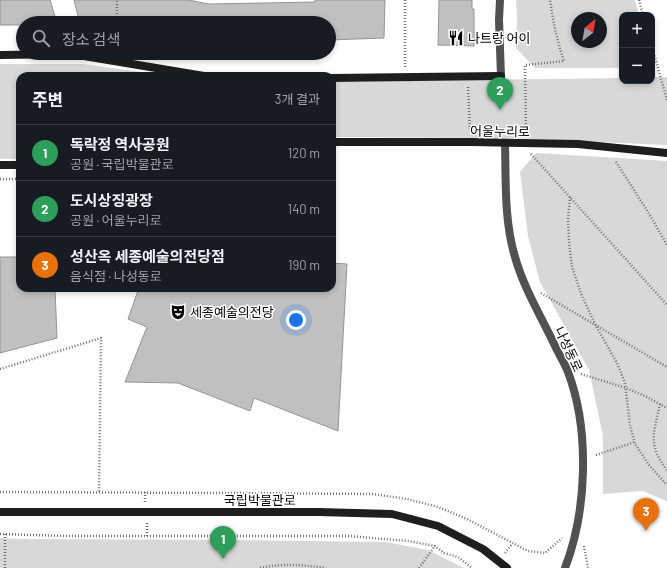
<!DOCTYPE html>
<html lang="ko">
<head>
<meta charset="utf-8">
<style>
	:root { --surface:#171b24; --page:#242831; --text:#f1f3f6; --muted:#9ea1a6; --line:#363941; --accent:#858687 }
	body { margin:0; font-family:Barlow,"Noto Sans KR",sans-serif; background:var(--page); color:var(--text) }
	.controls { position:absolute; right:12px; top:12px; display:grid; overflow:hidden; border-radius:8px; box-shadow:0 2px 6px #0003 }
	.controls button { width:36px; height:36px; display:grid; place-items:center; padding:0; border:0; border-bottom:1px solid var(--line); background:var(--surface); color:var(--text); font:20px sans-serif }
	.compass { position:absolute; left:571px; top:12px; width:36px; height:36px; border-radius:50%; background:var(--surface); box-shadow:0 2px 6px #0003; rotate:31deg }
	.you { position:absolute; left:296px; top:320px; width:14px; height:14px; margin:-10px; border:3px solid #fff; border-radius:50%; background:#1a73e8; box-shadow:0 0 0 6px #1a73e833 }
	.badge { display:grid; place-items:center; width:26px; height:26px; border-radius:50%; background:var(--accent); color:#fff; font-size:13px; font-weight:700 }
	.pin { position:absolute; translate:-50% -33px; filter:drop-shadow(0 1px 2px #0008) }
	.pin::after { content:''; position:absolute; top:21px; width:14px; height:12px; background:inherit; clip-path:polygon(0 0,100% 0,50% 100%) }
	.list { margin:0; padding:0; list-style:none }
	h2 { display:flex; justify-content:space-between; align-items:center; height:52px; margin:0; padding:0 16px; font-size:17px }
	h2 small { font-size:13px; font-weight:400; color:var(--muted) }
	.list li { display:grid; grid-template-columns:26px 1fr auto; gap:12px; align-items:center; box-sizing:border-box; height:56px; padding:0 16px; border-top:1px solid var(--line) }
	.list b { display:block; font-size:15px; white-space:nowrap }
	.list p { margin:0; font-size:13px; white-space:nowrap; color:var(--muted) }
	.list em { font-size:13px; font-style:normal; color:var(--muted) }
	.icon { flex:none; width:22px; height:22px; fill:none; stroke:currentColor; stroke-width:2; stroke-linecap:round; stroke-linejoin:round }
	.map { position:relative; flex:none; width:667px; height:568px; overflow:hidden }
	.search { position:absolute; background:var(--surface); box-shadow:0 2px 6px #0003; left:16px; top:16px; width:320px; height:44px; display:flex; align-items:center; gap:10px; box-sizing:border-box; padding:0 14px; border-radius:22px; color:var(--muted); font-size:15px }
	.panel { position:absolute; background:var(--surface); box-shadow:0 2px 6px #0003; left:16px; top:72px; width:320px; height:220px; border-radius:12px }
	.map>svg:first-child { display:block }
	.green { fill:#d8d8d8; fill-rule:evenodd }
	.building { fill:#c0c0c0; stroke:#959595 }
	.lines { fill:none; stroke-linecap:round; stroke-linejoin:round }
	.path { stroke:#737373; stroke-width:2.5; stroke-dasharray:1 2; stroke-linecap:butt }
	.street { stroke:#515151; stroke-width:8 }
	.secondary { stroke:#1e1e1e; stroke-width:8 }
	.labels { text-anchor:middle; dominant-baseline:central; stroke-width:3; stroke-linejoin:round; paint-order:stroke }
	.poi-label { font-size:13px; fill:#000; stroke:#fff; text-anchor:start }
	.street-label { font-size:13px; fill:#000; stroke:#fff }
</style>
</head>
<body>
<div class="map">
<svg width="667" height="568" viewBox="0 0 667 568">
	<rect width="100%" height="100%" fill="#fff"/>
	<path class="green" d="M 516,0 L 635,0 L 639,15 L 622,15 L 622,68 L 535,68 L 516,48 L 517,16 ZM 577,18 L 601,18 L 601,42 L 577,42 Z
		M 0,64 L 83,64 L 169,76 L 20,76 L 20,159 L 0,159 Z
		M 652,77 L 667,77 L 667,145 L 513,138 L 332,137 L 332,82 L 622,78 L 622,81 L 652,81 Z
		M 536,153 L 667,161 L 667,503 L 666,501 L 643,491 L 603,494 L 603,436 L 589,370 L 540,282 L 528,236 L 520,172 Z
		M 0,538 L 18,539 L 230,540 L 386,542 L 428,550 L 464,568 L 0,568 Z"/>
	<path class="building" d="M 0,0 L 50,0 L 57,23 L 23,23 L 23,25 L 0,25 Z
		M 74,0 L 189,0 L 208,4 L 315,2 L 315,0 L 385,0 L 384,38 L 329,40 L 329,23 L 128,23 L 128,19 L 79,20 Z
		M 439,0 L 472,0 L 472,9 L 474,9 L 474,46 L 438,45 Z
		M 0,257 L 20,257 L 20,288 L 55,288 L 57,338 L 0,353 Z
		M 332,263 L 347,264 L 338,431 L 254,398 L 250,411 L 178,383 L 125,382 L 147,327 L 128,319 L 139,288 L 332,288 Z"/>
	<g class="lines">
		<path class="path" d="M 405,0 L 405,67
			M 639,0 L 643,15
			M 117,23 L 117,0
			M 652,47 L 667,100
			M 468,87 L 470,132
			M 526,133 L 525,65 L 564,61 C 557,41 553,21 550,0
			M 531,154 L 667,305
			M 616,162 L 648,212 L 667,245
			M 0,179 L 20,179
			M 570,197 L 568,219 L 569,242 L 572,267 L 582,296 L 596,326 L 617,363 L 625,383 L 630,425 L 635,444 L 649,465 L 667,485
			M 541,293 L 667,367
			M 0,369 L 101,338 L 99,492
			M 581,374 L 626,388 L 647,397 L 667,408
			M 660,404 C 654,432 647,445 667,470
			M 596,455 L 635,442
			M 0,492 L 231,493 L 373,494 L 407,499 L 438,507 L 467,519 L 528,551 L 545,553 L 562,538
			M 145,492 L 145,502
			M 147,523 L 147,536
			M 0,534 L 68,536 L 349,536 L 408,541 L 435,546 L 444,553 L 458,557 L 472,568
			M 5,534 L 5,568
			M 584,546 L 588,568
			M 505,553 L 512,544
			M 260,568 C 283,563 303,565 326,568
			M 419,568 L 435,546"/>
		<path class="street" d="M 500,0 L 499,20 L 501,76
			M 505,143 C 506,181 504,220 515,257 C 524,289 542,318 556,348 C 560,356 565,364 568,372 C 590,430 587,511 565,568"/>
		<path class="secondary" d="M 0,55 L 72,54 L 204,76
			M 332,78 L 501,76
			M 332,142 L 471,142 L 578,144 L 667,153
			M 0,165 L 20,165
			M 0,512 L 318,512 L 392,514 L 438,526 L 483,549 L 507,568"/>
	</g>
	<defs>
		<symbol id="restaurant-bare" viewBox="-9 -9 18 18"><path d="M-5-6h1v4h1v-4h1v4h1v-4h1v5L-1.5 .5V6h-2V.5L-5-1ZM5-6V6H3V1.5H1.5Q1.5-4 5-6Z" fill="#000" stroke="#fff" stroke-width="2.5" paint-order="stroke"/></symbol>
		<symbol id="theatre-bare" viewBox="-9 -9 18 18"><path d="M-5-5.5Q0-4 5-5.5V0Q5 5 0 6Q-5 5-5 0ZM-3.3-2.5H-1v1.5H-3.3ZM1-2.5H3.3v1.5H1ZM-2.8 1Q0 5.5 2.8 1Z" fill="#000" stroke="#fff" stroke-width="2.5" paint-order="stroke"/></symbol>
	</defs>
	<g fill-rule="evenodd">
		<use href="#restaurant-bare" x="445" y="27" width="22" height="22"/>
		<use href="#theatre-bare" x="167" y="301" width="22" height="22"/>
	</g>
	<g class="labels">
		<g class="poi-label">
			<text x="468" y="38">나트랑 어이</text>
			<text x="190" y="312">세종예술의전당</text>
		</g>
		<g class="street-label">
			<text transform="translate(500 131) rotate(1)">어울누리로</text>
			<text transform="translate(569 349) rotate(65)">나성동로</text>
			<text x="260" y="500">국립박물관로</text>
		</g>
	</g>
</svg>
<div class="controls">
<button>+</button>
<button>−</button>
</div>
<svg class="compass" viewBox="-18 -18 36 36"><path d="M0-13l5 13h-10z" fill="#e53935"/><path d="M0 13l5-13h-10z" fill="#9ea1a6"/></svg>
<div class="you"></div>
<div class="pin badge" style="left:223px;top:559px;background:#2e9e5b">1</div>
<div class="pin badge" style="left:500px;top:110px;background:#2e9e5b">2</div>
<div class="pin badge" style="left:646px;top:531px;background:#e8710a">3</div>
<div class="search"><svg class="icon" aria-label="search" viewBox="0 0 24 24"><circle cx="10" cy="10" r="6"/><path d="M15 15l6 6"/></svg>장소 검색</div>
<section class="panel">
<h2>주변<small>3개 결과</small></h2>
<ul class="list">
<li><span class="badge" style="background:#2e9e5b">1</span><div><b>독락정 역사공원</b><p>공원 · 국립박물관로</p></div><em>120 m</em></li>
<li><span class="badge" style="background:#2e9e5b">2</span><div><b>도시상징광장</b><p>공원 · 어울누리로</p></div><em>140 m</em></li>
<li><span class="badge" style="background:#e8710a">3</span><div><b>성산옥 세종예술의전당점</b><p>음식점 · 나성동로</p></div><em>190 m</em></li>
</ul>
</section>
</div>
</body>
</html>
